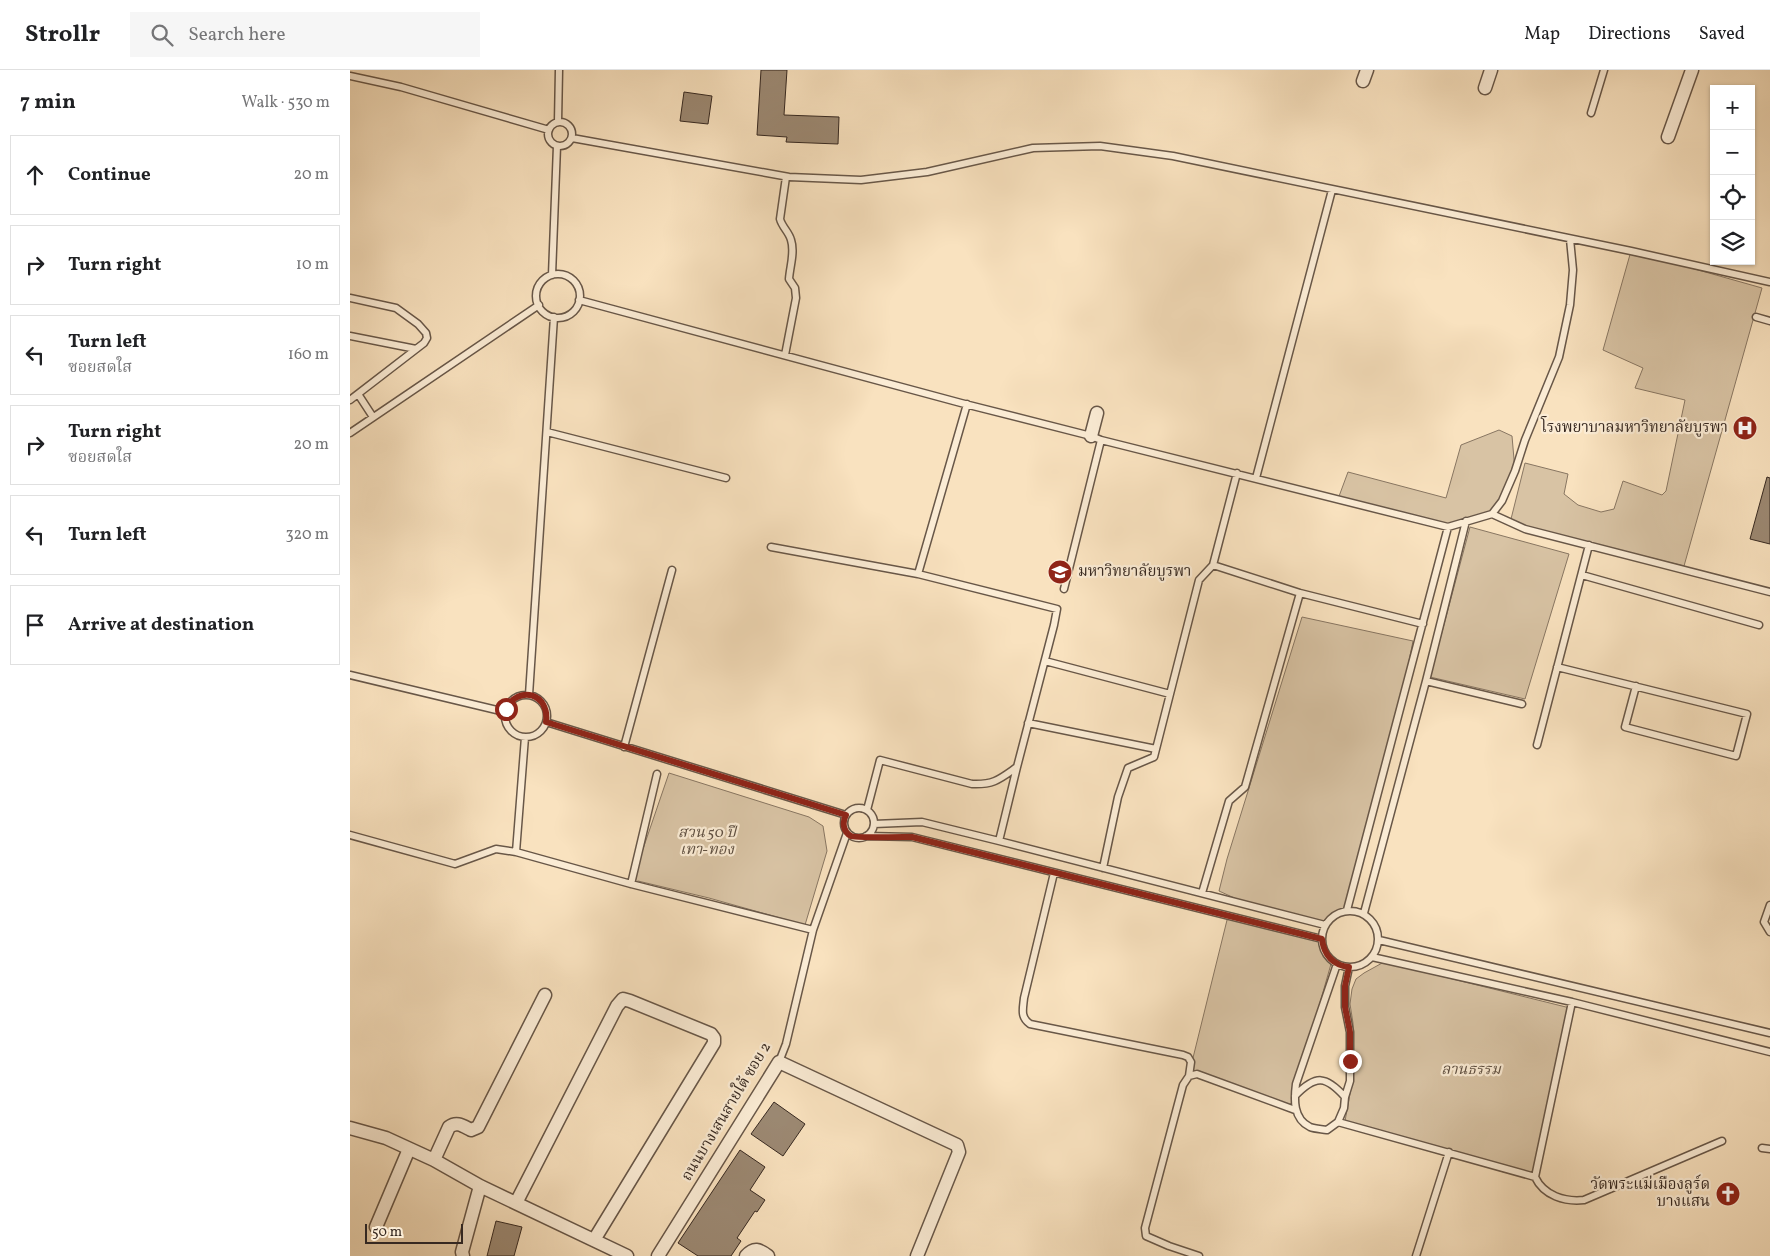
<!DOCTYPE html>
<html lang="en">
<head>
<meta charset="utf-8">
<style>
	:root { --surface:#fff; --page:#f6f6f6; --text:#202124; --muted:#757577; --line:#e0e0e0 }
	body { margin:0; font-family:Vollkorn,"Noto Serif Thai",serif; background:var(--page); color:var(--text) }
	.controls { position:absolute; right:15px; top:15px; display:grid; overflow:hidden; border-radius:0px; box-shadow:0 1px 4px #0004 }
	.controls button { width:45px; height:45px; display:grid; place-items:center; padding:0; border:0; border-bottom:1px solid var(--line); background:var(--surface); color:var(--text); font:25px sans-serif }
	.scale { position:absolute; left:15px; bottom:12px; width:98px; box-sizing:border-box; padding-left:5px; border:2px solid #372921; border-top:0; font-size:14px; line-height:18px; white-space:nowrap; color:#372921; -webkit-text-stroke:4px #fbecd5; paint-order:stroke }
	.stop { position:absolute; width:15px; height:15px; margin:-11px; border:4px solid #8f2418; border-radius:50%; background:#fff }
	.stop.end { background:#8f2418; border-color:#fff; box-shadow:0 1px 5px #0008 }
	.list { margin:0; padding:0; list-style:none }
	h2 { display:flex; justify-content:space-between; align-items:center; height:65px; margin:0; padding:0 20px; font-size:21px }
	h2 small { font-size:16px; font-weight:400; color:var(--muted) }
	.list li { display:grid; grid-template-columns:32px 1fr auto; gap:15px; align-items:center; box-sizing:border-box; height:80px; margin:0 10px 10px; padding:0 10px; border:1px solid var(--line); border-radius:0px }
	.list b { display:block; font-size:19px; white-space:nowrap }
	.list p { margin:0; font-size:16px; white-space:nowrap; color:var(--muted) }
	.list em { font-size:16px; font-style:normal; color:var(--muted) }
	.icon { flex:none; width:28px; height:28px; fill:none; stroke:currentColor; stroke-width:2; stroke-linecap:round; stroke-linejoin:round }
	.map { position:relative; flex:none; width:1420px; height:1186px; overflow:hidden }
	header { display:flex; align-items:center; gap:30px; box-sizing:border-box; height:70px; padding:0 25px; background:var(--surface); border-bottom:1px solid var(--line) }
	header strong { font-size:24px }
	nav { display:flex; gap:28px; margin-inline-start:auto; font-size:18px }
	.search { width:350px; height:45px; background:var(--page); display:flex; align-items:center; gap:12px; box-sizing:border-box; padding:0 18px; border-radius:0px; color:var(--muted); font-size:19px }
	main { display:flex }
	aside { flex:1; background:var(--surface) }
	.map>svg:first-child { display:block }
	.green { fill:#d8c3a4; stroke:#887662 }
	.building { fill:#9c8973; stroke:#372921 }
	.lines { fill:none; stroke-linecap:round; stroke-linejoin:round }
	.lane-casing { stroke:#685748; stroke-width:9 }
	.street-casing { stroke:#685748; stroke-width:15 }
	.lane { stroke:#fbecd5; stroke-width:6 }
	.street { stroke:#fbecd5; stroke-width:12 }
	.route { stroke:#8f2418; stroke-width:6 }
	.labels { text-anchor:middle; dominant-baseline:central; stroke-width:4.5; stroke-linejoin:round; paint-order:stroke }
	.poi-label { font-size:15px; fill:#372921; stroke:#fbecd5; text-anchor:end }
	.park-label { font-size:15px; font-style:italic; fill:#5f5042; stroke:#fbecd5 }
	.street-label { font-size:15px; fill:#372921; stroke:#fbecd5 }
</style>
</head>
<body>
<header>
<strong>Strollr</strong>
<div class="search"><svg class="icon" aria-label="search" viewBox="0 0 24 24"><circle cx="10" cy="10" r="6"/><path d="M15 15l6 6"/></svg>Search here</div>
<nav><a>Map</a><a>Directions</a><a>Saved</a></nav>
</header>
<main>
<aside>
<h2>7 min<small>Walk · 530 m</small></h2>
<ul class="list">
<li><svg class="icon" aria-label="ahead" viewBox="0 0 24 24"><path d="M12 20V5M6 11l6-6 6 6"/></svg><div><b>Continue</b></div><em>20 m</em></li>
<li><svg class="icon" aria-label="right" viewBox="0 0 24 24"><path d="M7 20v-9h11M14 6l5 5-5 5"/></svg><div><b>Turn right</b></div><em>10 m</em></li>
<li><svg class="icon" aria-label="left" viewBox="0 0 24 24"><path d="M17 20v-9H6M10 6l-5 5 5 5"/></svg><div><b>Turn left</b><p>ซอยสดใส</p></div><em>160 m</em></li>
<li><svg class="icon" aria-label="right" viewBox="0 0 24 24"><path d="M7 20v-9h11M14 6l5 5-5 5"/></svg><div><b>Turn right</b><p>ซอยสดใส</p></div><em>20 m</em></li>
<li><svg class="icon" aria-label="left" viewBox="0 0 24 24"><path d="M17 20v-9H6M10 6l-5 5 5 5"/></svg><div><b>Turn left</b></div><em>320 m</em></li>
<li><svg class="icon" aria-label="arrive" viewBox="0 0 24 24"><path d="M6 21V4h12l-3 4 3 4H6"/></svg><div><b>Arrive at destination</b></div></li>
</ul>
</aside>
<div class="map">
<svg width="1420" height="1186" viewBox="0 0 1420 1186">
	<rect width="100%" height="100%" fill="#f9e2bf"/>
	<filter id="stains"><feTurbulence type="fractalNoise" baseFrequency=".004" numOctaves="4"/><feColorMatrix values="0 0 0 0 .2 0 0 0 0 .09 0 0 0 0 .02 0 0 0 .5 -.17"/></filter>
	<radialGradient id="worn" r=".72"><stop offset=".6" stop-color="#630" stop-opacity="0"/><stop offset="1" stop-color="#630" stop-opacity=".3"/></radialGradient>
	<path class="green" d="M 1281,181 L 1412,218 L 1334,496 L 1160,453 L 1175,393 L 1218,404 L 1214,424 L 1228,435 L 1251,442 L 1264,439 L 1273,411 L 1312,425 L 1316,421 L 1335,330 L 1285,318 L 1293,298 L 1253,280 Z
		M 1149,360 L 1162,366 L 1165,401 L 1152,431 L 1134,446 L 1103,455 L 988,429 L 998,402 L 1096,428 L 1111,375 Z
		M 1120,457 L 1219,484 L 1175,629 L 1080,607 Z
		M 952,547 L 1063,571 L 1044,666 L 997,840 L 969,853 L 902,836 L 869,821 L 877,789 Z
		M 319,703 L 459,747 L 473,756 L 477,781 L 455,855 L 359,828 L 288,811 L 281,814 Z
		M 878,846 L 966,868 L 981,894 L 940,1038 L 840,1000 Z
		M 1034,892 L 1220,938 L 1185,1107 L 995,1051 L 1004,1002 L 1003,953 L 1000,934 L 1002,919 L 1006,909 L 1014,903 Z"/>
	<path class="building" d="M 411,0 L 437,0 L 434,45 L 489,47 L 488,74 L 436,72 L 437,67 L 407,65 Z
		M 334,22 L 362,26 L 358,54 L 330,51 Z
		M 1417,407 L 1420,408 L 1420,474 L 1400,469 Z
		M 424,1032 L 455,1054 L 433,1086 L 401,1064 Z
		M 390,1080 L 415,1097 L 400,1120 L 415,1130 L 407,1142 L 405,1141 L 387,1168 L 391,1171 L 381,1186 L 348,1186 L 328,1173 Z
		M 146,1151 L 172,1157 L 164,1186 L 137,1186 Z"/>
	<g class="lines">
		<defs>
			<path id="lane" d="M 0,6 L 51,17 L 199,60
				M 1241,43 L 1254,0
				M198 64a12 12 0 1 1 24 0a12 12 0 1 1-24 0Z
				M 208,52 L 209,0
				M 222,68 L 439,107 L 511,110 L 577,102 L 683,78 L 750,76 L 823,86 L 1281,181 L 1420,212
				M186 226a22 22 0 1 1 44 0a22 22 0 1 1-44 0Z
				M 202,205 L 207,76
				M 0,228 L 46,238 L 68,254 L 76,263 L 77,268 L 74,273 L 0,330
				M 229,230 L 611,333 L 741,366 L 751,370 L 1098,457 L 1142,444 L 1152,431 L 1165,401 L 1175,370 L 1209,287 L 1220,235 L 1223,200 L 1220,169
				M 1406,247 L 1420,251
				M 0,266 L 66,279
				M 435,285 L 446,228 L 445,218 L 439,209 C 440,196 445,182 441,170 C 439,162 432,157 430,149 L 436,107
				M 8,324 L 23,347
				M 197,362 L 376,408
				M 0,363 L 189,235
				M 906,408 L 982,120
				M 1142,444 L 1175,459 L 1420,522
				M 421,477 L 568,504
				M 863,495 L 950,523 L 1073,554
				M 1232,505 L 1409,555
				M 714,519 L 751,370
				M 695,591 L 820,624
				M 1207,597 L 1397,644 L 1386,686 L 1275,657 L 1286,616
				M 0,605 L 155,642
				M 1076,611 L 1172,634
				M155 646a21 21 0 1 1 42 0a21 21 0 1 1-42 0Z
				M 179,625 L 204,247
				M 196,652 L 496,745
				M 678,653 L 806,679
				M 175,667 L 166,782 L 281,814 L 463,860
				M 1187,675 L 1239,475
				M 274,677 L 322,500
				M494 753a15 15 0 1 1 30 0a15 15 0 1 1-30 0Z
				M 517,740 L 530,690 L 622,714 C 644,715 650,709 667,697 L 704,555 L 707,539 L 568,504 L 617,334
				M 524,754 L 572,752 L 649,771 L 975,855
				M 0,765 L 105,794 L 146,779 L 166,782
				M 516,766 L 562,767 L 972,869
				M 649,771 L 667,697
				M 753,798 L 768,727 L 778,698 L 804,687 L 849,510 L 863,495 L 887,403
				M 704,803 L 674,928 C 673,939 670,947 680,954 L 833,985 L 838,987 L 841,992 L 839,1006
				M 281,814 L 307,704
				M 852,823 L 879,731 L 895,717 L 950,523
				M 1420,835 L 1414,852 L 1420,862
				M 997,840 L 1098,457
				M972 869a28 28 0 1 1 56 0a28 28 0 1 1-56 0Z
				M 1014,843 L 1076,611 L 1116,451
				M 1029,870 L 1420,963
				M 1022,887 L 1222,932 L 1420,982
				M 987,894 L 946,1014 C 944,1029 943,1049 960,1057 C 965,1059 972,1059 977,1060 L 988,1052 L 994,1038 L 995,1027 L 1000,1011 L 1000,962 L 995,937 L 995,916 L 999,897
				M 1222,932 L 1185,1107 C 1194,1126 1215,1132 1234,1130 L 1372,1071
				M 429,992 L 436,974 L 463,860 L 497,763
				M 945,1026 C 966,1004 976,1006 995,1027
				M 988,1052 L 1185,1107
				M 1412,1078 L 1420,1079
				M 849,1186 L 819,1176 L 796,1166 L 795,1158 L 833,1015 L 839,1006 L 847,1004 L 945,1040
				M 1066,1186 L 1099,1082"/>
			<path id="street" d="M 1013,11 L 1017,0
				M 1135,18 L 1141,0
				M 1318,67 L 1342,0
				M 741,366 L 747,343
				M 0,1058 L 36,1068 L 84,1090 L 130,1116 L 277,1186
				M 84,1090 L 99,1057 C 107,1051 113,1056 121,1060 L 128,1057 L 195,925
				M 166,1133 L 267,936 L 273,929 L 280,931 L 361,964 L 364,968 L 364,973 L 244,1170
				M 26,1157 L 59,1079
				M 113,1186 L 112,1182 L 130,1116
				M 308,1186 L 429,992 L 607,1075 L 609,1082 L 567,1186
				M 396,1186 C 404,1177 409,1179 418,1186"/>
		</defs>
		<use href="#lane" class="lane-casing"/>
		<use href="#street" class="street-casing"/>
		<use href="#lane" class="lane"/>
		<use href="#street" class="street"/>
	</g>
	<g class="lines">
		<path class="route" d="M 156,639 C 169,614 200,624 196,652 L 496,745 C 492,752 493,762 501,766 C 504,768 553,767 562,767 L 972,869 C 974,885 983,895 999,897 L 995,916 L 995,937 L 1000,962 L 1000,991"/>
	</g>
	<defs>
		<symbol id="hospital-disc" viewBox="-11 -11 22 22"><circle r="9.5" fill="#8f2418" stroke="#fbecd5"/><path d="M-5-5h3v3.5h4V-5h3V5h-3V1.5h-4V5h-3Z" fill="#fff"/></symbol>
		<symbol id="university-disc" viewBox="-11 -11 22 22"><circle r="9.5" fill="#8f2418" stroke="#fbecd5"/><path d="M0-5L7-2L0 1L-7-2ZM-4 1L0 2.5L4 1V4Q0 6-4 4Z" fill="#fff"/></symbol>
		<symbol id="church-disc" viewBox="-11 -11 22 22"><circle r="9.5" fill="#8f2418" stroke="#fbecd5"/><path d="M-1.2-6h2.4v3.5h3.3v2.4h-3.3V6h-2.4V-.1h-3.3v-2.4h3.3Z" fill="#fff"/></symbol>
	</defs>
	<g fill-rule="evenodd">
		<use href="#hospital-disc" x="1381" y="344" width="28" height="28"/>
		<use href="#university-disc" x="696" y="488" width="28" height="28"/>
		<use href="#church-disc" x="1364" y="1110" width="28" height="28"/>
	</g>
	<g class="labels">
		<g class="poi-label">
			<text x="1378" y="358">โรงพยาบาลมหาวิทยาลัยบูรพา</text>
			<text x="728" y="502" text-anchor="start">มหาวิทยาลัยบูรพา</text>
			<text x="1360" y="1115">วัดพระแม่เมืองลูร์ด<tspan x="1360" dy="17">บางแสน</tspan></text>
		</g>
		<g class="park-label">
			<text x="357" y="763">สวน 50 ปี<tspan x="357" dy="17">เทา-ทอง</tspan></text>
			<text x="1121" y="1000">ลานธรรม</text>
		</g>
		<g class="street-label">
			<text transform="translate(377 1042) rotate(-59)">ถนนบางเสนสายใต้ ซอย 2</text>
		</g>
	</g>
	<rect width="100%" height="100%" filter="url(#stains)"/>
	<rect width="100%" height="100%" fill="url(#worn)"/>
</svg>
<div class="controls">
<button>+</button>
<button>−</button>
<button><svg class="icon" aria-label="locate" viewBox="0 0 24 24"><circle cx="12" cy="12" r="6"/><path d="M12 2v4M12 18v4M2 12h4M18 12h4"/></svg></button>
<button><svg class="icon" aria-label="layers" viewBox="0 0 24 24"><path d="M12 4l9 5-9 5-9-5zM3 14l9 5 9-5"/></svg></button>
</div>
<div class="scale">50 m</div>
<div class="stop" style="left:156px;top:639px"></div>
<div class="stop end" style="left:1000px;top:991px"></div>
</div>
</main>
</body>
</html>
